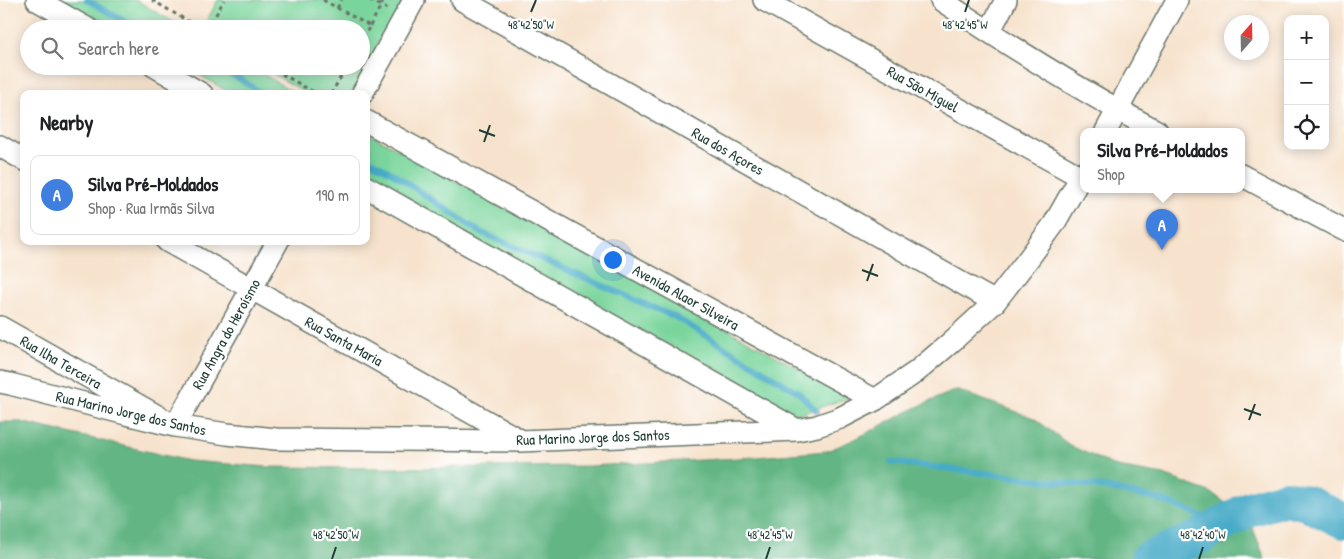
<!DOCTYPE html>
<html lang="en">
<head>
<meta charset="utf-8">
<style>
	:root { --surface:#fff; --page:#f2f2f2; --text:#202124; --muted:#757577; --line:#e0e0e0; --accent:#2563eb }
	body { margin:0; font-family:"Patrick Hand",sans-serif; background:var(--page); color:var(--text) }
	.controls { position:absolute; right:15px; top:15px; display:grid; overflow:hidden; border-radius:10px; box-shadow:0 2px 12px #0003 }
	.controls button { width:45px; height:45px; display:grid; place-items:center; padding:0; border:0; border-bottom:1px solid var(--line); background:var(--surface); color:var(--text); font:25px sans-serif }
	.compass { position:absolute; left:1224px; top:15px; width:45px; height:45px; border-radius:50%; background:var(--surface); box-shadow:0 2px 12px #0003; rotate:20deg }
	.you { position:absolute; left:612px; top:259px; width:18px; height:18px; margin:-12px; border:4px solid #fff; border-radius:50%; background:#1a73e8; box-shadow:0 0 0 8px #1a73e833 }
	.badge { display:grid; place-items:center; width:32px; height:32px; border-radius:50%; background:var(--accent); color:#fff; font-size:16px; font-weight:700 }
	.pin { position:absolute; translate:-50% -41px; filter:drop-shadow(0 1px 2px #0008) }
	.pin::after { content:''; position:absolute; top:26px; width:18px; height:15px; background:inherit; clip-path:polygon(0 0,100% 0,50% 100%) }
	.popup { position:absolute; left:1080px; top:128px; width:165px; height:65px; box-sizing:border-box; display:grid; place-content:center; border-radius:10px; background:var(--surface); filter:drop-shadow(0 1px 4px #0005); font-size:16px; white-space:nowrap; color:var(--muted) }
	.popup b { font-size:19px; color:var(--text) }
	.popup::after { content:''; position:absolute; left:50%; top:100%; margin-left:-10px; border:10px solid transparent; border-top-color:var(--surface) }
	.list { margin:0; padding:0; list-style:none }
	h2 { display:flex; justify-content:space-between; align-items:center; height:65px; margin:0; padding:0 20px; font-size:21px }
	h2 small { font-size:16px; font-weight:400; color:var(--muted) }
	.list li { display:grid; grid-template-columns:32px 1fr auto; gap:15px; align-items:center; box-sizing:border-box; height:80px; margin:0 10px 10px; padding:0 10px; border:1px solid var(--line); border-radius:10px }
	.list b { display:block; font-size:19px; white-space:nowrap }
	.list p { margin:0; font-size:16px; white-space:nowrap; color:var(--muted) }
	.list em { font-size:16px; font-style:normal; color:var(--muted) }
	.icon { flex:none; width:28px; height:28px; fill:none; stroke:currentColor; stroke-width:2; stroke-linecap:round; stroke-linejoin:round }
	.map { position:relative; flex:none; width:1344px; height:559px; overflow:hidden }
	.search { position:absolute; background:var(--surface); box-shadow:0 2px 12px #0003; left:20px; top:20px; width:350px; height:55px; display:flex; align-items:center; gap:12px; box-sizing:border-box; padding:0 18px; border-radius:28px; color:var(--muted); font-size:19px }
	.panel { position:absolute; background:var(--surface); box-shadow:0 2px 12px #0003; left:20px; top:90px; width:350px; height:155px; border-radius:10px }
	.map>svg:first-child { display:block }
	.green { fill:#7ad59c; stroke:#4c8968 }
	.forest { fill:#63b684; stroke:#417a5c }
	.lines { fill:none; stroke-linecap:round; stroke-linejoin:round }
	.stream { stroke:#47aac7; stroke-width:6 }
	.river { stroke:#47aac7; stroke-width:36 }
	.minor-casing { stroke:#6b776a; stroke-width:24 }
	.path { stroke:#6b776a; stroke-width:3; stroke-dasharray:4 4; stroke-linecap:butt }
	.minor { stroke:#fff; stroke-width:21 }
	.ticks { fill:none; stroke:#1f3d34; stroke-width:2 }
	.labels { text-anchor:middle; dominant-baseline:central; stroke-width:4.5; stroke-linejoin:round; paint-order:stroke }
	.street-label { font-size:15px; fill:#1f3d34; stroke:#fff }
	.ticks-label { font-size:12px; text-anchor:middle; fill:#1f3d34; stroke:#fff; stroke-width:4.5; stroke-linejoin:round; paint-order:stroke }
</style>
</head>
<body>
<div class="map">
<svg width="1344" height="559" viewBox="0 0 1344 559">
	<rect width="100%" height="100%" fill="#fff"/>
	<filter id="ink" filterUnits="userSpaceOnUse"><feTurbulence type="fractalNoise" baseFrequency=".02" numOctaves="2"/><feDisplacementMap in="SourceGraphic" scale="10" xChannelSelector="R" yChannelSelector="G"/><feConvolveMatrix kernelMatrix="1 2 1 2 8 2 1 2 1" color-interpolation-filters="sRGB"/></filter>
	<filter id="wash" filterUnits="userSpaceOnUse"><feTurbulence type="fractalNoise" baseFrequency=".0096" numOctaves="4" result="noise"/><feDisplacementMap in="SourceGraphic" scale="20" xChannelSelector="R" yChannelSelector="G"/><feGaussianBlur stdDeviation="1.12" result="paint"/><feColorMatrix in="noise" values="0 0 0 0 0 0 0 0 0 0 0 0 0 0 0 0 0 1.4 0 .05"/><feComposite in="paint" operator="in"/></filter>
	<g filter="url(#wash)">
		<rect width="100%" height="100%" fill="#f7e3cd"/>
		<path class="green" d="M 64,0 L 136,0 L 185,29 L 120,29 L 80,9 Z
			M 218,0 L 405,0 L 352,94 L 308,94 L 259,66 L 361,66 L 361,29 L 202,29 Z
			M 184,66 L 249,66 L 297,94 L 232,94 Z
			M 366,132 L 851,397 L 797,415 L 493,250 L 366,172 Z"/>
		<path class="forest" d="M 956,390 L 1034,418 L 1071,446 L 1117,467 L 1164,475 L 1212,493 L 1250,521 L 1265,559 L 0,559 L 0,422 L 21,422 L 189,461 L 269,467 L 386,468 L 589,466 L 756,457 L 827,451 L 853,440 L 917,407 Z"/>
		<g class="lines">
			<path class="stream" d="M 87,0 L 138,29
				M 214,66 L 242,80 L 262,94
				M 366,158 L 388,170 L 480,232 L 677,318 L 798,392 L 817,411
				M 891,462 L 1102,487 L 1161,500 L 1222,524"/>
			<path class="river" d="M 1148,559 L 1198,538 L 1249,509 L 1286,498 L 1307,503 L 1344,521"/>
		</g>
	</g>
	<g filter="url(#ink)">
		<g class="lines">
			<defs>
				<path id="minor" d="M 37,0 L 88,29
					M 462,0 L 995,302
					M 764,0 L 1081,177
					M 941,0 C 1011,47 1083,92 1157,131
					M 989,32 L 1006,0
					M 154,66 L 202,94
					M 362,94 L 414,0
					M 366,121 L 875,400
					M 1106,131 L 1177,0
					M 0,146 L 24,160
					M 1241,175 L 1344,230
					M 366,187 L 797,430
					M 167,241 L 518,439
					M 0,327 L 175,426 L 278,241
					M 0,382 L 10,384 L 126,414 L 175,426 L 227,434 L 276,439 L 520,441 L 797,430 L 817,426 L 840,418 L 875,400 L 916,372 L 949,344 L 995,302 L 1029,258 L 1054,224 L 1083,173"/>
			</defs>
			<use href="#minor" class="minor-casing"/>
			<path class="path" d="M 152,0 L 201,29
				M 323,0 L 370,26 L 361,41
				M 370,0 L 387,9
				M 337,8 L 342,0
				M 370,26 L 384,0
				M 208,29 L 224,0
				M 268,66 L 317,94
				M 331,94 L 347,66"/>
			<use href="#minor" class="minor"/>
		</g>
	</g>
	<path class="ticks" d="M 531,12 L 536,0M 965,12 L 969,0M 479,130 L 495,136M 484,142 L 490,125M 862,270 L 878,276M 867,281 L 873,264M 1244,409 L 1261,415M 1249,420 L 1255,404M 332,559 L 336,547M 766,559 L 770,547M 1199,559 L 1203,547"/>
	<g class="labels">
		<g class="street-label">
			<text transform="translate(923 89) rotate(29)">Rua São Miguel</text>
			<text transform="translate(728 151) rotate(30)">Rua dos Açores</text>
			<text transform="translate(686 297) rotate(29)">Avenida Alaor Silveira</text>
			<text transform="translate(226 334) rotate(-61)">Rua Angra do Heroísmo</text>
			<text transform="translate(344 341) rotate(29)">Rua Santa Maria</text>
			<text transform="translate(61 362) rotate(30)">Rua Ilha Terceira</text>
			<text transform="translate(131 413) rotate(13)">Rua Marino Jorge dos Santos</text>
			<text transform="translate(593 437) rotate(-2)">Rua Marino Jorge dos Santos</text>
		</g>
	</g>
	<g class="ticks-label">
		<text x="531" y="29">48°42'50"W</text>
		<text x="965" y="29">48°42'45"W</text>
		<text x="336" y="539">48°42'50"W</text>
		<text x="770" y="539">48°42'45"W</text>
		<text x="1203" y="539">48°42'40"W</text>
	</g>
</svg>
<div class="controls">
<button>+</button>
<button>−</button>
<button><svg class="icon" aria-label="locate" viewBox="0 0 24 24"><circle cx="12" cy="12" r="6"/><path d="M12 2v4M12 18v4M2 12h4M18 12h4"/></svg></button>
</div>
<svg class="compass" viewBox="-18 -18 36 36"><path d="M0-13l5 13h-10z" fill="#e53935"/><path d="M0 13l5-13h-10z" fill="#757577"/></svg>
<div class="you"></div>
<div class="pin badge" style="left:1162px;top:250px;background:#3f7fe0">A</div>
<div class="popup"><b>Silva Pré-Moldados</b>Shop</div>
<div class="search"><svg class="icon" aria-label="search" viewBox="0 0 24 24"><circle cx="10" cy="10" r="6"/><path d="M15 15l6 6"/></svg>Search here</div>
<section class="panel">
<h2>Nearby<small></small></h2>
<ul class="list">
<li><span class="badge" style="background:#3f7fe0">A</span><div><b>Silva Pré-Moldados</b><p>Shop · Rua Irmãs Silva</p></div><em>190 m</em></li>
</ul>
</section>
</div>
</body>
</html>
